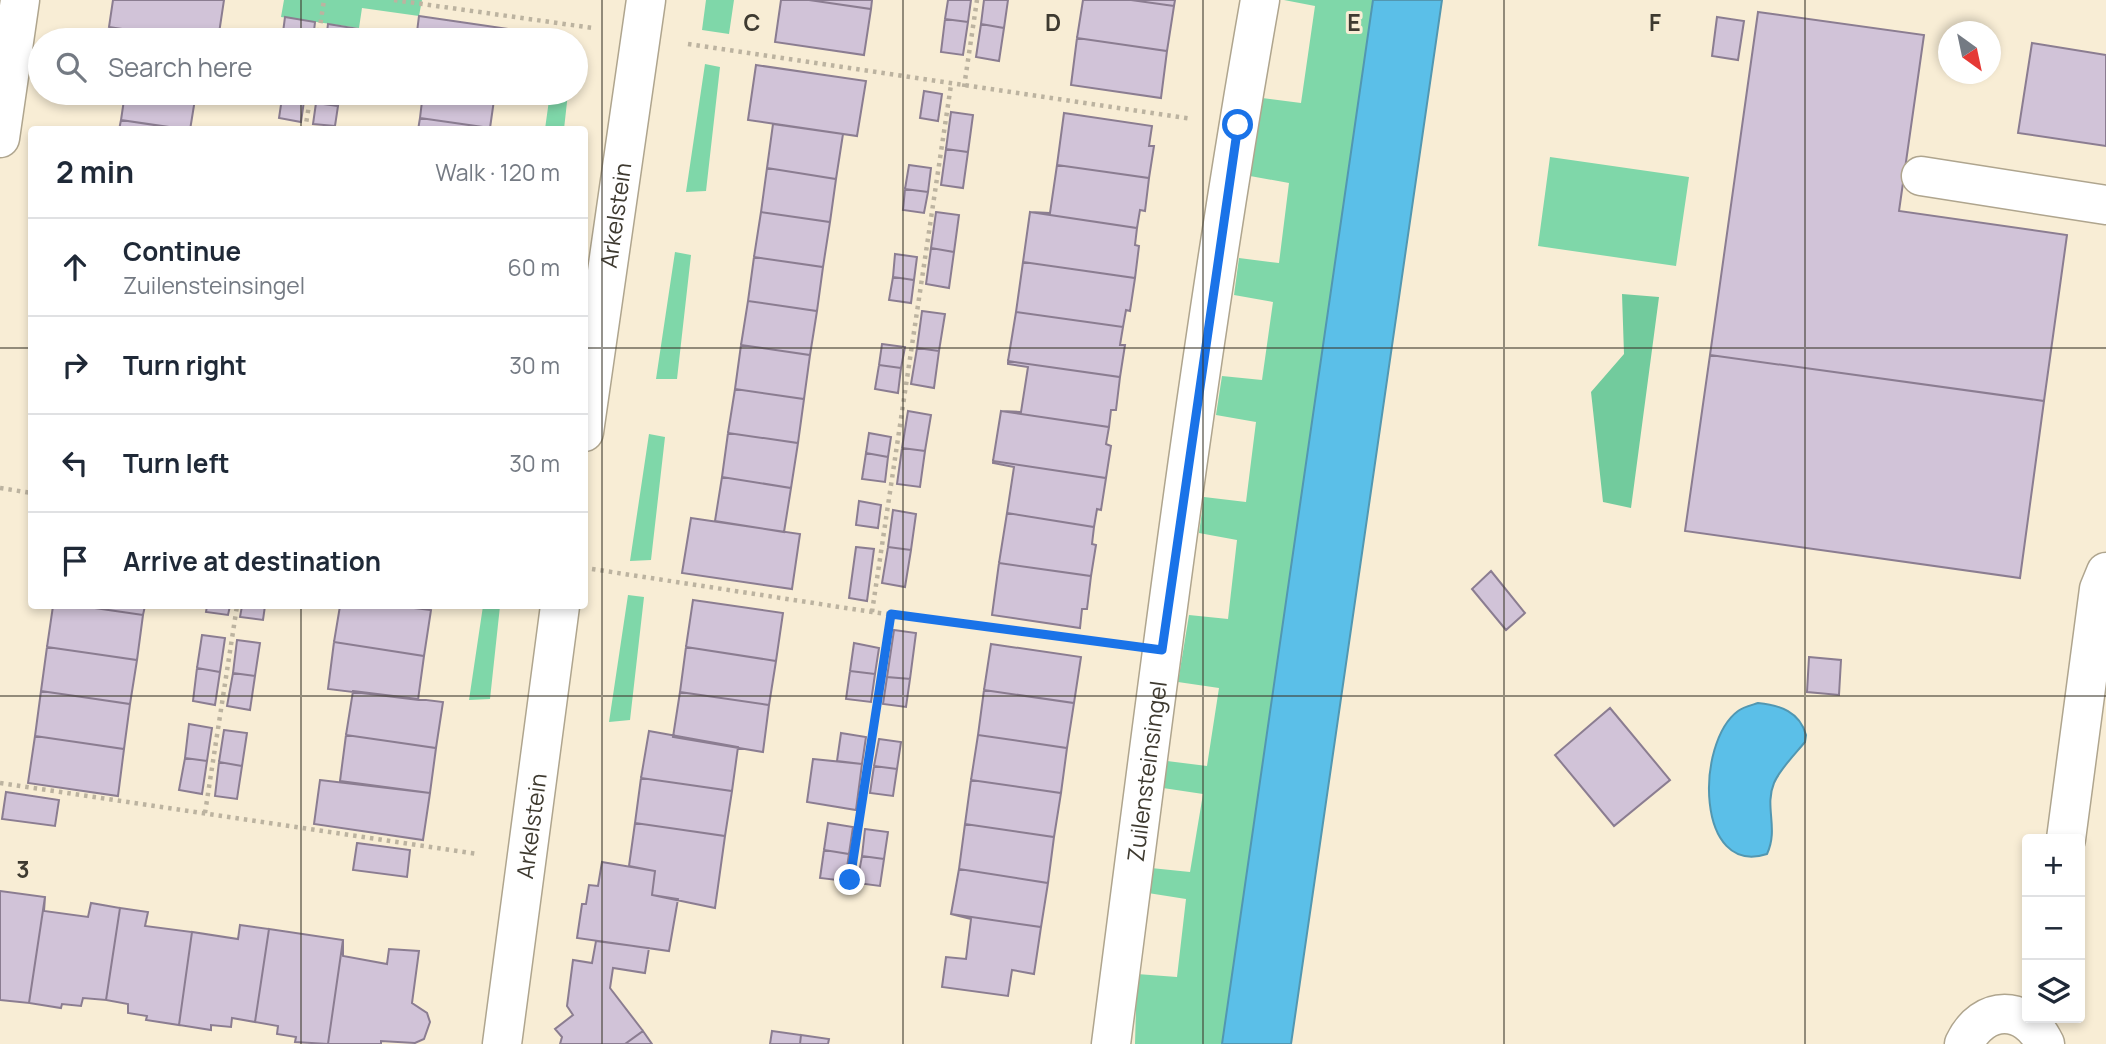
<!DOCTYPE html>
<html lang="en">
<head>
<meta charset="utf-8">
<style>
	:root { --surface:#fff; --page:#f6f6f7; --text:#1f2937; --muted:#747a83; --line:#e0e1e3 }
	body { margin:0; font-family:Manrope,sans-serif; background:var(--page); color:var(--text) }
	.controls { position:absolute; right:21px; bottom:21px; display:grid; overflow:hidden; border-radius:7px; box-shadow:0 4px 10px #0003 }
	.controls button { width:63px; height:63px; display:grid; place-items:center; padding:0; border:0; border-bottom:2px solid var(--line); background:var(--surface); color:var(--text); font:35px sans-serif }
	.compass { position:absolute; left:1938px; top:21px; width:63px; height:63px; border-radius:50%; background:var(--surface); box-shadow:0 4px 10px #0003; rotate:147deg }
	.stop { position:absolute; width:21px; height:21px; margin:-16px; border:5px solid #1a73e8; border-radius:50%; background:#fff }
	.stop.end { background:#1a73e8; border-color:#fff; box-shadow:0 2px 7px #0008 }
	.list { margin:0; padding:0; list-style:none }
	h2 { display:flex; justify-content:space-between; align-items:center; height:91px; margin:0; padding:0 28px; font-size:30px }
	h2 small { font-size:23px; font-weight:400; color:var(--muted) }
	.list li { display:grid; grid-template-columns:46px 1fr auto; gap:21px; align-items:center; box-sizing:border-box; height:98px; padding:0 28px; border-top:2px solid var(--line) }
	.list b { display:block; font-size:26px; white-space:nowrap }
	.list p { margin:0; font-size:23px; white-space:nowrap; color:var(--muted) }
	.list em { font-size:23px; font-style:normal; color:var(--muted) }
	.icon { flex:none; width:38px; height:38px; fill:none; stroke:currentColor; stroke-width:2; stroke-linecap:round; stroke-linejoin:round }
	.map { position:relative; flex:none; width:2106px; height:1044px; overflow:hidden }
	.search { position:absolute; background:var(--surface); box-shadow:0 4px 10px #0003; left:28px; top:28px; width:560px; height:77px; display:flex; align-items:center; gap:18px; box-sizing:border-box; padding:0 24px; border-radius:38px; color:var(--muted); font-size:26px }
	.panel { position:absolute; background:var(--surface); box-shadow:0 4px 10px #0003; left:28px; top:126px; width:560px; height:483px; border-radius:7px }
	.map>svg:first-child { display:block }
	.green { fill:#7fd7a9 }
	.forest { fill:#72cb9d }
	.water { fill:#5bbfe8; stroke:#5297b1; stroke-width:2 }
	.building { fill:#d1c3d8; stroke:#8b7d91; stroke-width:2 }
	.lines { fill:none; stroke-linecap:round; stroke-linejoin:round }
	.minor-casing { stroke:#afa58e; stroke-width:41 }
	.path { stroke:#bcb3a0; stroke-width:4.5; stroke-dasharray:3.5 5; stroke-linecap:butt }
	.minor { stroke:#fff; stroke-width:38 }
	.route { stroke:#1a73e8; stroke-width:9 }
	.grid { fill:none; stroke:#3e3a30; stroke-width:2; stroke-opacity:0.55 }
	.labels { text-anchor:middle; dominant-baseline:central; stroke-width:6; stroke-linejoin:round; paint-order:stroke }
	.street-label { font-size:23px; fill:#3e3a30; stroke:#f8edd5 }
	.grid-label { font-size:23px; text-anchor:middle; font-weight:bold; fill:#3e3a30; stroke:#f8edd5; stroke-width:6; stroke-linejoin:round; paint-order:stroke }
</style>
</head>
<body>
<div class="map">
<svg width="2106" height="1044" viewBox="0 0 2106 1044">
	<rect width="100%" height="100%" fill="#f8edd5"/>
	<path class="green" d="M 284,0 L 422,0 L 419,16 L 362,8 L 359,28 L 281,17 Z
		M 706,0 L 734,0 L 729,34 L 702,30 Z
		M 1284,0 L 1373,0 L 1222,1044 L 1135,1044 L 1137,974 L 1177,977 L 1186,899 L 1148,893 L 1151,868 L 1190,872 L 1203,794 L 1163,788 L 1167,761 L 1207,766 L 1219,688 L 1178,682 L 1189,615 L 1228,619 L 1237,540 L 1199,533 L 1204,497 L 1246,502 L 1256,422 L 1216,415 L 1222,376 L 1262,380 L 1273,302 L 1234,295 L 1239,258 L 1279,263 L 1289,183 L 1250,176 L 1262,98 L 1301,103 L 1315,6 Z
		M 705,64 L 720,67 L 706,191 L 686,192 Z
		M 550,93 L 568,93 L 564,129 L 545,129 Z
		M 1550,157 L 1689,177 L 1676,266 L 1538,246 Z
		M 675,252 L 691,255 L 677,379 L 656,379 Z
		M 649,434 L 665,437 L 651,560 L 630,561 Z
		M 628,595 L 644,597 L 630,720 L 609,722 Z
		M 483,606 L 500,606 L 490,699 L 469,700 Z"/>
	<path class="forest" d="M 1622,294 L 1659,297 L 1631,508 L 1603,502 L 1591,392 L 1624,354 Z"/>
	<path class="water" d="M 1373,0 L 1442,0 L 1291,1044 L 1222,1044 Z
		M 1758,703 C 1780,705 1800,712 1806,735 L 1805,742 C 1795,754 1780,769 1774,783 C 1764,807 1779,828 1767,854 C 1696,877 1695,743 1738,711 C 1743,707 1752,705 1758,703 Z"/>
	<path class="building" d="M 113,0 L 224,0 L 218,40 L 194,40 L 109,27 Z
		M 781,0 L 809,0 L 871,9 L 864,55 L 775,42 Z
		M 809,0 L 872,0 L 871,9 Z
		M 948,0 L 971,0 L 968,22 L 945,19 Z
		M 984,0 L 1008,0 L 1004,28 L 981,24 Z
		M 1083,0 L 1131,0 L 1174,6 L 1167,51 L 1077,38 Z
		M 1131,0 L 1175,0 L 1174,6 Z
		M 1758,12 L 1924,35 L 1899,211 L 2067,235 L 2044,401 L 1710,355 Z
		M 419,16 L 529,32 L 527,40 L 416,40 Z
		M 285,17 L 315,22 L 313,40 L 282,40 Z
		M 1717,17 L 1744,21 L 1738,60 L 1712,56 Z
		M 945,19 L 968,22 L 963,55 L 941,52 Z
		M 328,24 L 359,29 L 357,40 L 326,40 Z
		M 981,24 L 1004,28 L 999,61 L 976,57 Z
		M 133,31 L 194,40 L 132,40 Z
		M 1077,38 L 1167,51 L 1161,98 L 1071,85 Z
		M 2032,43 L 2106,55 L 2106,146 L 2018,133 Z
		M 756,65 L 866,81 L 857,136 L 748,120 Z
		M 924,91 L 942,94 L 938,121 L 920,118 Z
		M 125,93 L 196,93 L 190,130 L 121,120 Z
		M 283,93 L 305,93 L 304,101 L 282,98 Z
		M 318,93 L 340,93 L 338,106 L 316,103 Z
		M 423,93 L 495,93 L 490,128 L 420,118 Z
		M 282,98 L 304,101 L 301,122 L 279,118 Z
		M 316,103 L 338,106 L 335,126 L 313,124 Z
		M 951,112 L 973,115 L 968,152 L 946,149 Z
		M 1064,113 L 1152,126 L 1149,146 L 1154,146 L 1149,178 L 1057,165 Z
		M 420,118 L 490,128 L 489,130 L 418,130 Z
		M 121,120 L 187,130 L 119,130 Z
		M 773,124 L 843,134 L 836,179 L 767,168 Z
		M 946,149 L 968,152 L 963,188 L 941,185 Z
		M 909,165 L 931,168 L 928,192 L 905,189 Z
		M 1057,165 L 1149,178 L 1145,211 L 1140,210 L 1137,228 L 1030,212 L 1050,213 Z
		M 767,168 L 836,179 L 830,222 L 761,212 Z
		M 905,189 L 928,192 L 924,213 L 903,210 Z
		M 761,212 L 830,222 L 823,267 L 754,257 Z
		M 936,212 L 959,215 L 954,252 L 931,248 Z
		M 1030,212 L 1137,228 L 1135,245 L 1139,246 L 1135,278 L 1023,262 Z
		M 931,248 L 954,252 L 949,288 L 926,284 Z
		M 895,254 L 917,257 L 914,280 L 893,277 Z
		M 754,257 L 823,267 L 817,311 L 748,301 Z
		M 1023,262 L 1135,278 L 1130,311 L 1126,310 L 1123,327 L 1016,312 Z
		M 893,277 L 914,280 L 911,303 L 889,300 Z
		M 748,301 L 817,311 L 810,355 L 741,345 Z
		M 922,311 L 945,314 L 939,351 L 917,348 Z
		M 1016,312 L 1123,327 L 1120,345 L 1125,345 L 1120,377 L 1008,361 Z
		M 882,344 L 905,347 L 901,368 L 879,365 Z
		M 741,345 L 810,355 L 804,399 L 735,389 Z
		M 917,348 L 939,351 L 934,388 L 911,384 Z
		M 1710,355 L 2044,401 L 2020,578 L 1685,531 Z
		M 1008,361 L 1120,377 L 1116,410 L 1111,410 L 1109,427 L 1001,411 L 1021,412 L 1028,367 L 1008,364 Z
		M 879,365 L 901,368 L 898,393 L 875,389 Z
		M 735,389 L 804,399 L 798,443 L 728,433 Z
		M 908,411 L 931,415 L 925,451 L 902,448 Z
		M 1001,411 L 1109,427 L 1106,444 L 1111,446 L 1106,478 L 993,461 Z
		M 728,433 L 798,443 L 791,488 L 722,477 Z
		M 869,433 L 891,437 L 888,457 L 866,453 Z
		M 902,448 L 925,451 L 920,487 L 897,484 Z
		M 866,453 L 888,457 L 885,482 L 862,479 Z
		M 993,461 L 1106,478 L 1101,510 L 1097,509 L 1094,527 L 1007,513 L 1014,467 L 993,463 Z
		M 722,477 L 791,488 L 784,532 L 715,521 Z
		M 859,501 L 881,505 L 878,528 L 856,525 Z
		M 893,510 L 916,514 L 911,550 L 888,547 Z
		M 1007,513 L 1094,527 L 1092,544 L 1096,545 L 1091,576 L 999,563 Z
		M 691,518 L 800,534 L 792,589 L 682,573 Z
		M 856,547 L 874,549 L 867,601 L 849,598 Z
		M 888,547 L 911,550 L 905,587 L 882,583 Z
		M 999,563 L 1091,576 L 1087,609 L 1082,609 L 1080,628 L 992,615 Z
		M 1491,571 L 1525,613 L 1506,630 L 1472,589 Z
		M 693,600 L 783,613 L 776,661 L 686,647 Z
		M 53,606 L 81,606 L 143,615 L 137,660 L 47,647 Z
		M 81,606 L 145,606 L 143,615 Z
		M 207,606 L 230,606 L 228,615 L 206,612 Z
		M 242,606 L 265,606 L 263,620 L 240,617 Z
		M 340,606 L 397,606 L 431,610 L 424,656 L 334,642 Z
		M 894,630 L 916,633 L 910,679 L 887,677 Z
		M 202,635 L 225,638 L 220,672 L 197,668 Z
		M 237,640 L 260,643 L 255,676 L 233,673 Z
		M 334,642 L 424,656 L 418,700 L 328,689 Z
		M 854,643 L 879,648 L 875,674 L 850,671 Z
		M 991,644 L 1081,657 L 1074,703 L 984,690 Z
		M 47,647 L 137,660 L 130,704 L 41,691 Z
		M 686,647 L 776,661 L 769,705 L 680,692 Z
		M 1809,657 L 1841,660 L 1839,695 L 1807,692 Z
		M 197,668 L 220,672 L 215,705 L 193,701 Z
		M 850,671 L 875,674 L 871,702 L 846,699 Z
		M 233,673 L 255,676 L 250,710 L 227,706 Z
		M 887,677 L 910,679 L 906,707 L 883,704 Z
		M 984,690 L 1074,703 L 1067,748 L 978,735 Z
		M 41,691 L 130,704 L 124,749 L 35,736 Z
		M 353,691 L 443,702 L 436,748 L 346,735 Z
		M 680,692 L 769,705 L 763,752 L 673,737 Z
		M 1610,708 L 1670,780 L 1614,826 L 1555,755 Z
		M 189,724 L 212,728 L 207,761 L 185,758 Z
		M 224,730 L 247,733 L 242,766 L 219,762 Z
		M 649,731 L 738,747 L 732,791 L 641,778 Z
		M 841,733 L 866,737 L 862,764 L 837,761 Z
		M 346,735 L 436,748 L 430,793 L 340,781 Z
		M 978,735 L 1067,748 L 1061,793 L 971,780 Z
		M 35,736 L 124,749 L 118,796 L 28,783 Z
		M 879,739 L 901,742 L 897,769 L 874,766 Z
		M 185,758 L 207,761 L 202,794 L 179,790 Z
		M 813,759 L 862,764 L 856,810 L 807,802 Z
		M 219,762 L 242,766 L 237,799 L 215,796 Z
		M 874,766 L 897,769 L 893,796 L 870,793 Z
		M 641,778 L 732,791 L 725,836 L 635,823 Z
		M 320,780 L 430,793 L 423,840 L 314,824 Z
		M 971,780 L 1061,793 L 1054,837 L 965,824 Z
		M 6,792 L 59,800 L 55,826 L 2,819 Z
		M 635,823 L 725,836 L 715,908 L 652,895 L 655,871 L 629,866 Z
		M 828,823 L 853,827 L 849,854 L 824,850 Z
		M 965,824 L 1054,837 L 1048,883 L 959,869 Z
		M 865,829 L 888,832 L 884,859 L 862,856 Z
		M 357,843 L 410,850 L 407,877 L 353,870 Z
		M 824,850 L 849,854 L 845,881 L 820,878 Z
		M 862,856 L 884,859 L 880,886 L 857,883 Z
		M 602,862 L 655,871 L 652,895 L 678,899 L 669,951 L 577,938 L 582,904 L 586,904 L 589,885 L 598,886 Z
		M 959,869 L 1048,883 L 1041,927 L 951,914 Z
		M 0,891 L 45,897 L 29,1003 L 0,1000 Z
		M 45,897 L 44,911 L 88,917 L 91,903 L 120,908 L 106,1000 L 83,998 L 81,1006 L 62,1004 L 61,1008 L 29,1003 Z
		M 120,908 L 148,912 L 145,926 L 192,932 L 179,1025 L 146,1020 L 147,1016 L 128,1013 L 128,1004 L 106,1000 Z
		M 951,914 L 1041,927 L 1034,974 L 1012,970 L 1008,996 L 942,987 L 946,957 L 966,959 L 971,919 Z
		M 240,925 L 269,929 L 255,1022 L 232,1018 L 231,1027 L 211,1025 L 211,1030 L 179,1025 L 192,932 L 238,939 Z
		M 269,929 L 343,940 L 328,1044 L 295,1042 L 296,1037 L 277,1034 L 278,1026 L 255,1022 Z
		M 343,940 L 343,956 L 387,964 L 389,949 L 419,951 L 412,1003 L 427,1013 L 430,1022 L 424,1039 L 415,1043 L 381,1041 L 381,1044 L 328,1044 Z
		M 596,941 L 649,948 L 645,973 L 613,968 L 610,988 L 643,1031 L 625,1044 L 560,1044 L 562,1037 L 555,1029 L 573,1015 L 567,1006 L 573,960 L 592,963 Z
		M 643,1031 L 652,1044 L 625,1044 Z
		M 772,1031 L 801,1035 L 800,1044 L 770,1044 Z
		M 801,1035 L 829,1039 L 828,1044 L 800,1044 Z"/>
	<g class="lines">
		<defs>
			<g id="minor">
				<path d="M 0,138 L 20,0"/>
				<path d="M 1921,176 L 2106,205"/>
				<path id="s1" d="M 584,432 L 646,0"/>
				<path d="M 2066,839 L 2099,589 L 2106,572"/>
				<path id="s2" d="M 502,1044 L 560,606"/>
				<path id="s3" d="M 1111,1044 C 1156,696 1199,346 1260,0"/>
				<path d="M 1964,1044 C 1983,1004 2026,1004 2045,1044"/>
			</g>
		</defs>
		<use href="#minor" class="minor-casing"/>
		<path class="path" d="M 394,0 L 593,28
			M 318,40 L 324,0
			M 688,44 L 1192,119
			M 964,87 L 977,0
			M 305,130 L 311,93
			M 0,488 L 32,493
			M 592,569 L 872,612 L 1114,643
			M 872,612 L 951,85
			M 0,783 L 477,854
			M 205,813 L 237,606
			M 850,880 L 891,614"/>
		<use href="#minor" class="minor"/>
	</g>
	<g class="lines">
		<path class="route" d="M 850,880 L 891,614 L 1162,650 L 1238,125"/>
	</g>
	<path class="grid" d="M 301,0 L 301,40M 602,0 L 602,1044M 903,0 L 903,1044M 1203,0 L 1203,1044M 1504,0 L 1504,1044M 1805,0 L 1805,1044M 301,93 L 301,130M 0,348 L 32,348M 584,348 L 2106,348M 301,606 L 301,1044M 0,696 L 2106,696"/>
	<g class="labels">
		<g class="street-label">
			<text stroke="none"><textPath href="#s1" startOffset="219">Arkelstein</textPath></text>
			<text stroke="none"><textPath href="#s3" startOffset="275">Zuilensteinsingel</textPath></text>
			<text stroke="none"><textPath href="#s2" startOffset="220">Arkelstein</textPath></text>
		</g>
	</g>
	<g class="grid-label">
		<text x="752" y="31">C</text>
		<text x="1053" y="31">D</text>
		<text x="1354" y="31">E</text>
		<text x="1655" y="31">F</text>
		<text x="23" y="878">3</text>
	</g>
</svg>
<div class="controls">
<button>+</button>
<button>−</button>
<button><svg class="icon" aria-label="layers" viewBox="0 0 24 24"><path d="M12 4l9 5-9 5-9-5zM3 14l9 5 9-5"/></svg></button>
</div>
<svg class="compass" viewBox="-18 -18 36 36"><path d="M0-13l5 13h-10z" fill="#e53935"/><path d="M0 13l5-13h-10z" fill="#747a83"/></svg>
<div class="stop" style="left:1238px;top:125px"></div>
<div class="stop end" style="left:850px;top:880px"></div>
<div class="search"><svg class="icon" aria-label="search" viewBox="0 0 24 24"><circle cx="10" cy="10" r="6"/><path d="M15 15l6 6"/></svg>Search here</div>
<section class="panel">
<h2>2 min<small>Walk · 120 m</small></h2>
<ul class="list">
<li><svg class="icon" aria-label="ahead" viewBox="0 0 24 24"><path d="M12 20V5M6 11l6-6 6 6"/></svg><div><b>Continue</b><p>Zuilensteinsingel</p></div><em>60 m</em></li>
<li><svg class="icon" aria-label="right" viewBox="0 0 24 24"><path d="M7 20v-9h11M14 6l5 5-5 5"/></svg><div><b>Turn right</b></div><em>30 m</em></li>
<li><svg class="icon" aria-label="left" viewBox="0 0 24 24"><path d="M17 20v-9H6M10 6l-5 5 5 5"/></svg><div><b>Turn left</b></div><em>30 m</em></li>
<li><svg class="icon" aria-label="arrive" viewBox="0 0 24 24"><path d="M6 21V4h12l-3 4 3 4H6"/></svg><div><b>Arrive at destination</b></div></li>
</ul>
</section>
</div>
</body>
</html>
